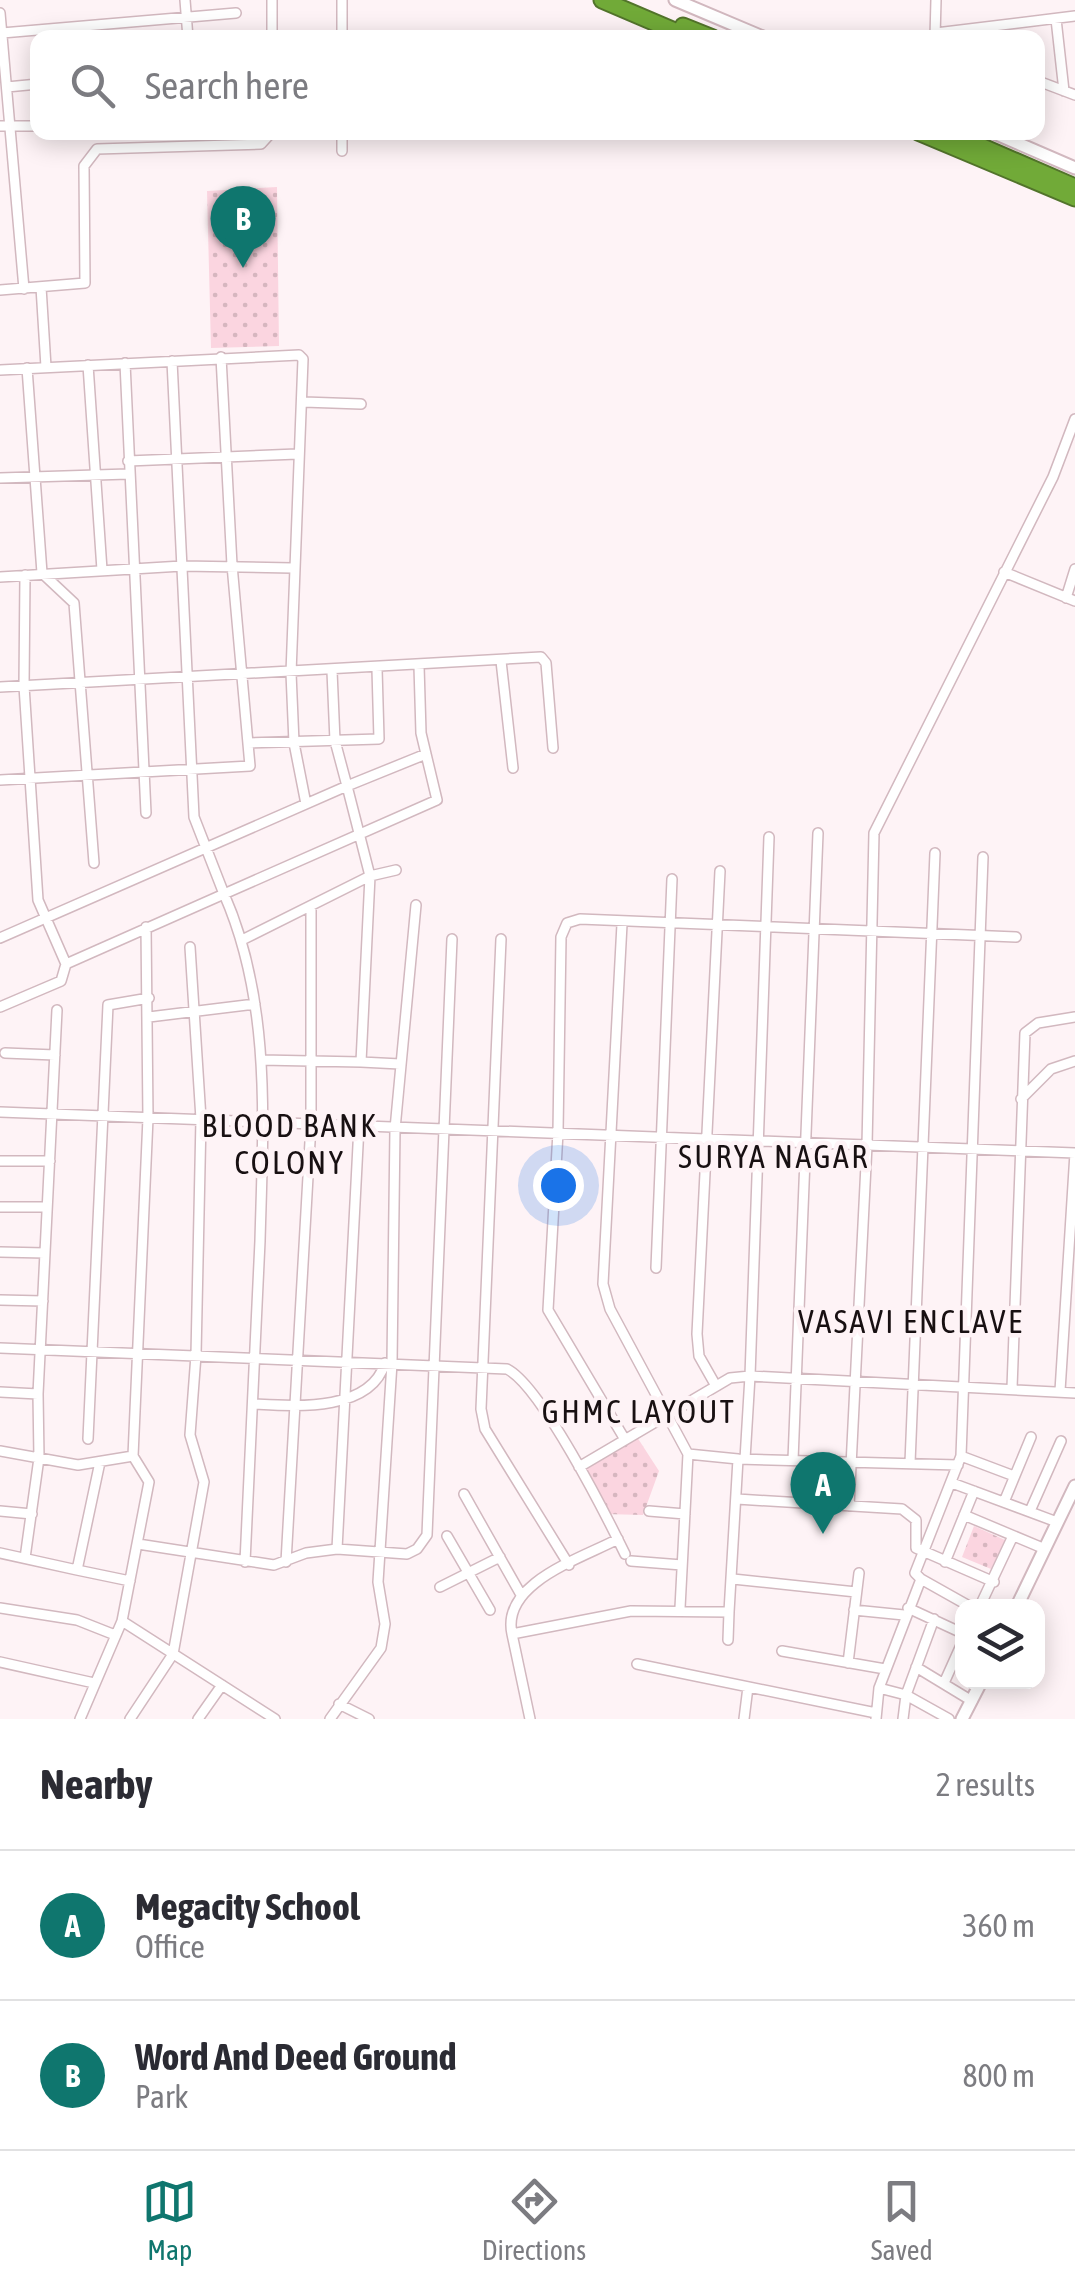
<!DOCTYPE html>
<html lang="en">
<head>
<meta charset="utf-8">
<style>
	:root { --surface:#fff; --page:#f2f2f3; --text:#2b2b33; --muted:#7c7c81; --line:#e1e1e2; --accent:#0f766e }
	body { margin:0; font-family:"Asap Condensed",sans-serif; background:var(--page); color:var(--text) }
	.controls { position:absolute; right:30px; bottom:30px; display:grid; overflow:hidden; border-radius:20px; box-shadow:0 5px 25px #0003 }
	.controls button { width:90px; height:90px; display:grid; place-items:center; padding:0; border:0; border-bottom:2px solid var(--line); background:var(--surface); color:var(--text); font:50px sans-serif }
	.you { position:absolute; left:558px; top:1185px; width:35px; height:35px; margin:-25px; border:8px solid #fff; border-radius:50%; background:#1a73e8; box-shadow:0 0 0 15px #1a73e833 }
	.badge { display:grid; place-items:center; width:65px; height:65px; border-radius:50%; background:var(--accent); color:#fff; font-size:32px; font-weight:700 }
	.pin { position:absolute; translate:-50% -82px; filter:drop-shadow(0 2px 5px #0008) }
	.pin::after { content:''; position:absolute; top:52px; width:35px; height:30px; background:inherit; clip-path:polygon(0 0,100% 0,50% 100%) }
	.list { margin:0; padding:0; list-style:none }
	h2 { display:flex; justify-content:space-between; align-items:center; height:130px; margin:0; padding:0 40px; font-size:42px }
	h2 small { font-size:32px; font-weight:400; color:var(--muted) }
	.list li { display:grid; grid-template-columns:65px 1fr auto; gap:30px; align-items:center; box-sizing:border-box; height:150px; padding:0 40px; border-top:2px solid var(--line) }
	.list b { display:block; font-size:38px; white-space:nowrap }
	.list p { margin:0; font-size:32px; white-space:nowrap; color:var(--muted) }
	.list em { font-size:32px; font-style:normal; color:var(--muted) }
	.icon { flex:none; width:55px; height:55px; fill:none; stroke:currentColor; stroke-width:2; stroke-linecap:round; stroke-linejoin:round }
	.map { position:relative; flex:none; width:1075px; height:1719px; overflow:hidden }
	.search { position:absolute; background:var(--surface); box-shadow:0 5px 25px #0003; left:30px; right:30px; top:30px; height:110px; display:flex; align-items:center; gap:25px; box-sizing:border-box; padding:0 35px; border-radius:20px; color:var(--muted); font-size:38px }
	.sheet { height:430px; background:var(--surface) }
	nav { display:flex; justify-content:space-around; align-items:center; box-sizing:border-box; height:140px; border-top:2px solid var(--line); background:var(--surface); font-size:28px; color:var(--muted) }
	nav a { display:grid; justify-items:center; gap:5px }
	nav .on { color:var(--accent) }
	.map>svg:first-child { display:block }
	.grass { fill:url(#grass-dots) }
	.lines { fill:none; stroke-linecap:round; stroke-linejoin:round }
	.street-casing { stroke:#d2b8bf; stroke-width:12 }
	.secondary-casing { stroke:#d2b8bf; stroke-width:15 }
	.highway-casing { stroke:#52742b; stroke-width:19 }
	.street { stroke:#fff; stroke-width:9 }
	.secondary { stroke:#fff; stroke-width:11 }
	.highway { stroke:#71aa38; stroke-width:15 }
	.labels { text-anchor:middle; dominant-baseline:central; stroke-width:9; stroke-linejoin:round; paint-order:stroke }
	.neighbourhood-label { font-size:32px; letter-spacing:2.5px; fill:#181012; stroke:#fef3f6 }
</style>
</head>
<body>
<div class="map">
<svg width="1075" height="1719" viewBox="0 0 1075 1719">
	<defs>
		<pattern id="grass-dots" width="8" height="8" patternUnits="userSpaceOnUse" patternTransform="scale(2.5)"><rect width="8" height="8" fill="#fbd5e0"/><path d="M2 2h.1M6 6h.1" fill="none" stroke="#d6b6bf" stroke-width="1.8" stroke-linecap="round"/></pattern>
	</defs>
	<rect width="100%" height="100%" fill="#fef3f6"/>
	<path class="grass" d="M 277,187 L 279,346 L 211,348 L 207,191 Z
		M 637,1437 L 659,1471 L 643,1515 L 604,1514 L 584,1469 Z
		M 974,1526 L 1005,1540 L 991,1569 L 962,1557 Z"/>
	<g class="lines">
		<defs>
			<path id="street" d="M 185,0 L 188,38
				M 272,0 L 272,38
				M 0,13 L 24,289
				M 1056,19 L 1064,91
				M 2,33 L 236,13
				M 936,33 L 1075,16
				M 935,37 L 936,0
				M 342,38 L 342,0
				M 1038,81 L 1075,95
				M 7,87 L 38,84
				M 0,126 L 38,126
				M 342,151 L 342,132
				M 41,287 L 46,367
				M 0,290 L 85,283 L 84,166 L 97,149 L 261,144 L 272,132
				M 125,363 L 146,813
				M 88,365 L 102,570
				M 27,368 L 42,573 L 74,603 L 94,863
				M 0,370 L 299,355 L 303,359 L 291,673 L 294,743 L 306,804
				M 304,402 L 361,404
				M 128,461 L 297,454
				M 0,478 L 128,474
				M 1004,572 L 1075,601
				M 25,575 L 24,686 L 38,900 L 66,964 L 224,894 L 194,817 L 172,361
				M 0,577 L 182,566 L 292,568
				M 1066,598 L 1075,569
				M 501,661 L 513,768
				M 332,671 L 335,741 L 347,786 L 426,754
				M 0,687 L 541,657 L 546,663 L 553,748
				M 248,743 L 379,739 L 377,669
				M 0,780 L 250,766 L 232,565 L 221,357
				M 769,837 L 750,1376 L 1075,1393
				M 622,924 L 603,1284 L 610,1309 L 688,1454
				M 0,938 L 347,786 L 370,876 L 361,1062 L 400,1064
				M 244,939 L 370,876 L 396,870
				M 501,939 L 481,1409 L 485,1429 L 569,1565
				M 0,1007 L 61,981 L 66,964
				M 149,1017 L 255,1004
				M 5,1053 L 55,1055
				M 261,1060 L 361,1062
				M 1021,1099 L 1051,1069 L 1075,1061
				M 0,1112 L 1075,1153
				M 359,1126 L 337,1549 L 407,1554 L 417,1549 L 427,1535 L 452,939
				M 0,1161 L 50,1161
				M 0,1207 L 47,1207
				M 0,1252 L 45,1253
				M 656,1268 L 672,879
				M 0,1300 L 43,1301
				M 0,1348 L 507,1369 C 541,1386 606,1515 625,1554
				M 716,1386 L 699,1356 L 697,1334 L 720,871
				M 1012,1388 L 1025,1033 L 1038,1023 L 1075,1017
				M 1060,1391 L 1075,1153
				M 0,1392 L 38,1394
				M 253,1404 C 292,1406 370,1413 385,1363
				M 624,1438 L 548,1310 L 558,1132 L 561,937 L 567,923 L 580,919 L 1016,937
				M 88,1439 L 108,1005 L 149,998
				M 0,1451 L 78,1465 L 133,1456
				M 961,1456 L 1014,1476
				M 793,1460 L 818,833
				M 100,1462 L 77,1570 L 130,1581
				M 910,1463 L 935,853
				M 579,1467 L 730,1378 L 750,1376 L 745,1459
				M 952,1483 L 1057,1522
				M 464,1494 L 520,1593
				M 737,1499 L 902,1509 L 916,1520 L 916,1548 L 994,1582
				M 1004,1502 L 1031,1437
				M 849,1506 L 867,1145 L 874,833 L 1053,477 L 1075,419
				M 0,1511 L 32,1514
				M 649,1511 L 685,1514
				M 1030,1511 L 1061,1441
				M 964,1515 L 1045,1549
				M 447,1536 L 490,1610
				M 138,1544 L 274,1565 L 306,1553 L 337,1549
				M 0,1553 L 77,1570
				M 25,1558 L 39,1458 L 38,1394 L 57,1010
				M 631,1561 L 682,1565
				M 245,1562 C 251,1455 256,1348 260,1241 C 263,1125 272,1003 224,894 L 437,800 L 421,733 L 419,666
				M 286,1562 L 311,1124 L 311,907
				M 945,1562 L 974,1491
				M 733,1579 L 856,1592
				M 921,1579 L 969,1606
				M 440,1587 L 500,1557
				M 980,1606 L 1012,1538
				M 0,1608 L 77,1620 L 115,1635
				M 680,1608 L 688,1454 L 738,1459
				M 908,1608 L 962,1633
				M 854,1610 L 904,1615
				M 122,1621 L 275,1719
				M 512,1634 C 501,1583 580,1559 618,1539
				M 728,1640 L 729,1612
				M 782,1651 L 885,1669
				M 0,1662 L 94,1683
				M 848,1663 L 859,1573
				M 637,1664 L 876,1713
				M 916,1667 L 972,1701
				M 944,1683 L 962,1643
				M 879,1688 L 906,1695 L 949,1719
				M 339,1704 L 369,1719
				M 80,1719 L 122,1621 L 149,1482 L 133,1456 L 148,1118 L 146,927
				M 130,1719 L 173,1654 L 204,1482 L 190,1435 L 196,1355 L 201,1119 L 190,947
				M 198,1719 L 222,1685
				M 330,1719 L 381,1648 L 385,1624 L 378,1582 L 392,1363 L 395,1129 L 416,905
				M 530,1719 L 512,1634 L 631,1611 L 729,1612 L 738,1459 L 958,1465
				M 744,1719 L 748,1687
				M 876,1719 L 879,1688 L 921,1579 L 915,1573 L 961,1456 L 983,857
				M 903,1719 L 906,1695 L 934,1619"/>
			<path id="secondary" d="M 675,0 L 765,38
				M 992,132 L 1075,168
				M 1017,1606 L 1075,1486
				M 962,1719 L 981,1682"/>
			<path id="highway" d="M 602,0 L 691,38
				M 683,26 L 713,38
				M 918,132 L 1075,198
				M 948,132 L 1075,187"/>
		</defs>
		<use href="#street" class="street-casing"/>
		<use href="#secondary" class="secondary-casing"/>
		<use href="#highway" class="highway-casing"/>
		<use href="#street" class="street"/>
		<use href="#secondary" class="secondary"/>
		<use href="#highway" class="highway"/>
	</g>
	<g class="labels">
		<g class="neighbourhood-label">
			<text x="290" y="1125">BLOOD BANK<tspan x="290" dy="37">COLONY</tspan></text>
			<text x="774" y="1156">SURYA NAGAR</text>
			<text x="911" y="1321">VASAVI ENCLAVE</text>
			<text x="639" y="1411">GHMC LAYOUT</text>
		</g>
	</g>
</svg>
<div class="controls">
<button><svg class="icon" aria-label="layers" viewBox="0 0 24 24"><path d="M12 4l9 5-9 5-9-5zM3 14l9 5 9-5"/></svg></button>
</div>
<div class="you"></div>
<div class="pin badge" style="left:823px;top:1534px">A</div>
<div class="pin badge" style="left:243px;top:268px">B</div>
<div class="search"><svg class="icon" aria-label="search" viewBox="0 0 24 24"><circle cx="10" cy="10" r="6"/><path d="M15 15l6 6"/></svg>Search here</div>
</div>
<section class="sheet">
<h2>Nearby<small>2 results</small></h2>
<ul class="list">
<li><span class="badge">A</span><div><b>Megacity School</b><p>Office</p></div><em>360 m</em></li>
<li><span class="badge">B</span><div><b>Word And Deed Ground</b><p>Park</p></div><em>800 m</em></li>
</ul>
</section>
<nav>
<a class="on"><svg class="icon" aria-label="map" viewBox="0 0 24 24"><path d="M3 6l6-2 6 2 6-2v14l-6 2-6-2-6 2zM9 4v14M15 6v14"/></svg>Map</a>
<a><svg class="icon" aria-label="directions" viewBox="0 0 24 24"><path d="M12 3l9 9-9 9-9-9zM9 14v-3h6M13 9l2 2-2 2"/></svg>Directions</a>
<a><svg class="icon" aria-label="saved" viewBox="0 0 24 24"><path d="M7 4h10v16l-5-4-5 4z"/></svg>Saved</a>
</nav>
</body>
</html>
